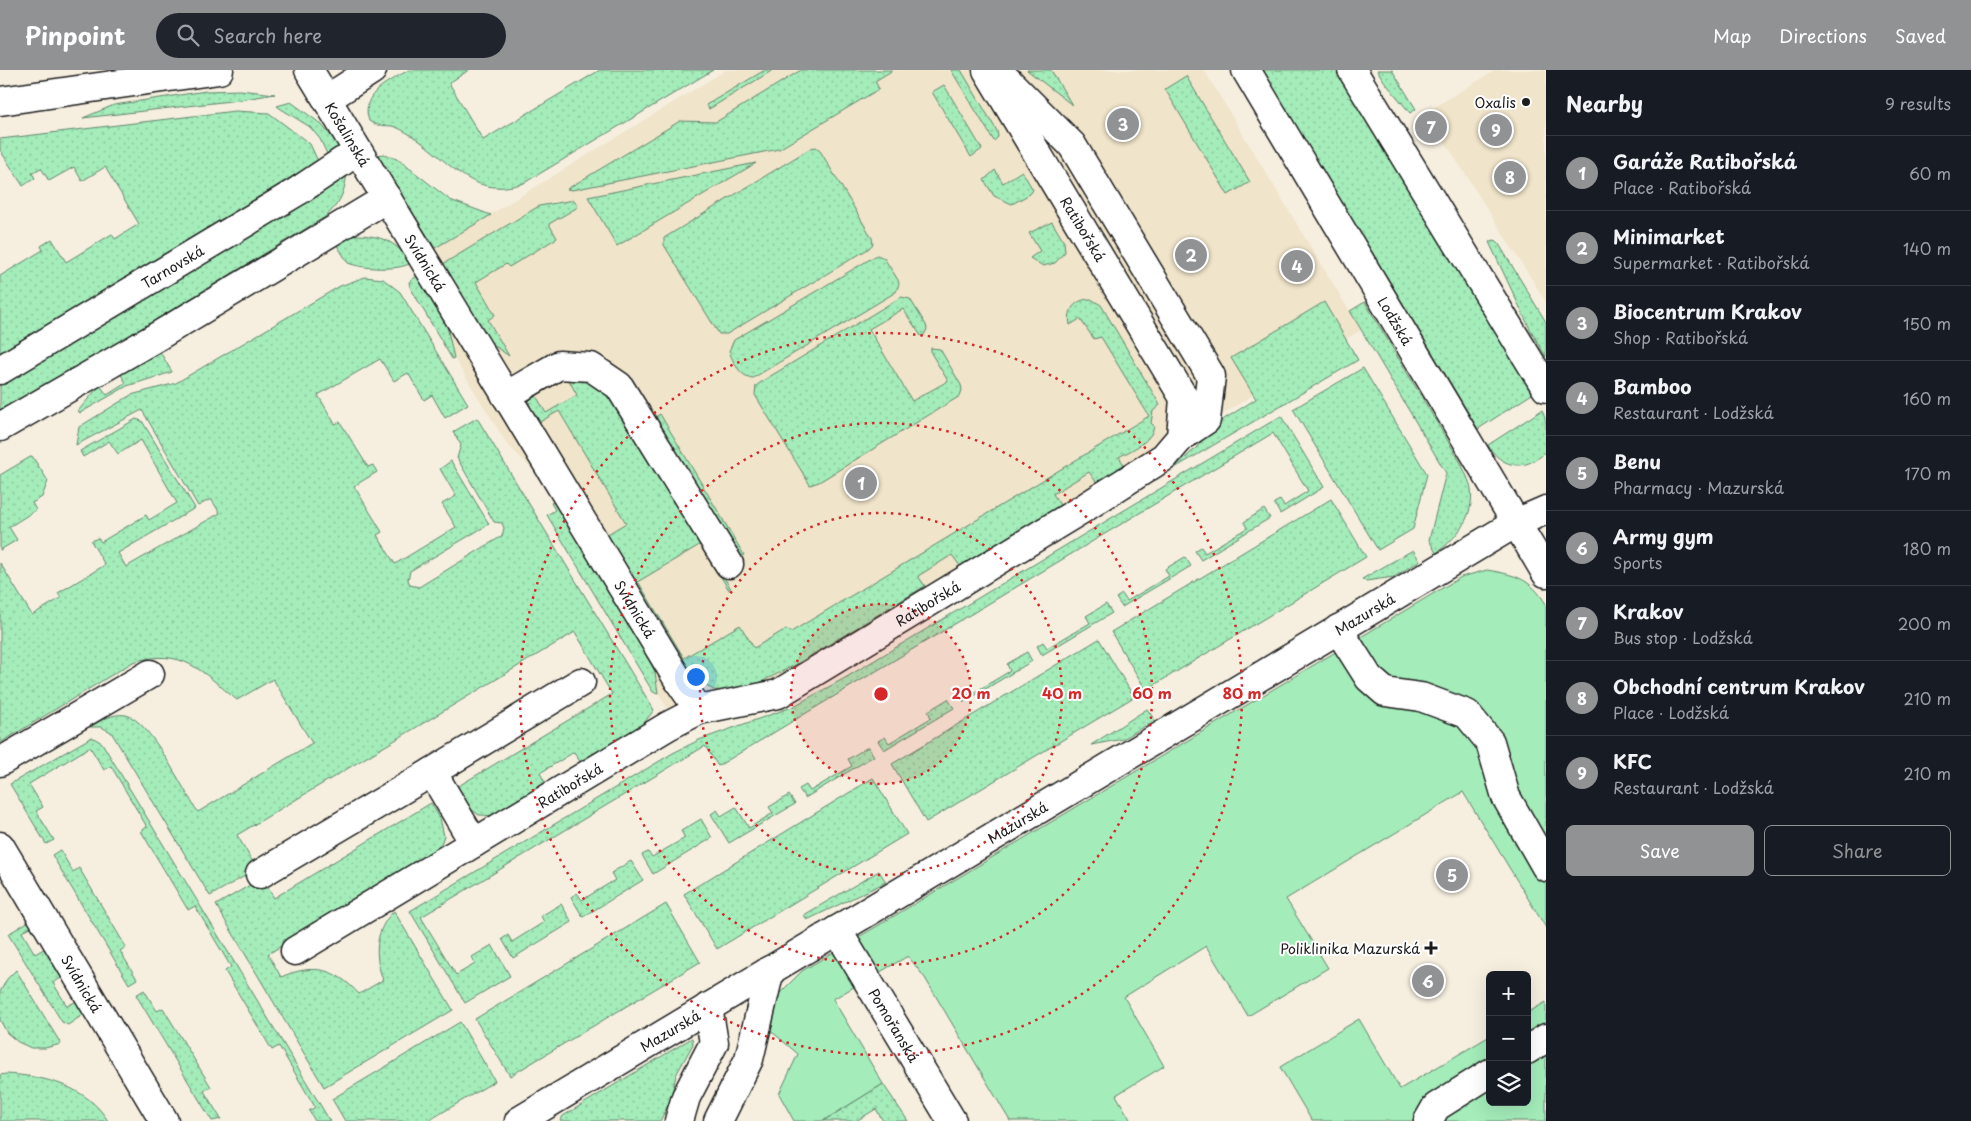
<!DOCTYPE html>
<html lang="en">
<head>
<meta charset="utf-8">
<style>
	:root { --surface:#171b24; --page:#20242c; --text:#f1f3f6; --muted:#9ea1a6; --line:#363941; --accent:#919294 }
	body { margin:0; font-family:"Playpen Sans",sans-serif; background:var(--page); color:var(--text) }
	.controls { position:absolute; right:15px; bottom:15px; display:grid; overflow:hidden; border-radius:8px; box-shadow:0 5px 20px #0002 }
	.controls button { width:45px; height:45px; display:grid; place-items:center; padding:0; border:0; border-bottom:1px solid var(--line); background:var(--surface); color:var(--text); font:25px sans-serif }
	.you { position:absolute; left:695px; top:606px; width:18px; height:18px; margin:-12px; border:4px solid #fff; border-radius:50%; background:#1a73e8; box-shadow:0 0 0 8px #1a73e833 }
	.badge { display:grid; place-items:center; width:32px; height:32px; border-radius:50%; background:var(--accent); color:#fff; font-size:16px; font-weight:700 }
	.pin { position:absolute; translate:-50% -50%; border:2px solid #fff; box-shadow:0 1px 5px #0006 }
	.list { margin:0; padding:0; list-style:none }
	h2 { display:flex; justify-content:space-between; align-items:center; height:65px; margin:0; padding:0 20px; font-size:21px }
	h2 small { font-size:16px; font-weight:400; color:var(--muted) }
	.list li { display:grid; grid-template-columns:32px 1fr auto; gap:15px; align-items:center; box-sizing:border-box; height:75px; padding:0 20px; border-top:1px solid var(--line) }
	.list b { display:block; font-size:19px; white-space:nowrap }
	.list p { margin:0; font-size:16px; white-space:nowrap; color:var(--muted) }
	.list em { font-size:16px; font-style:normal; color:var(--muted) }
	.actions { display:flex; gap:10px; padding:15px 20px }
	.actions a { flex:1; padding:11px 0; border:1px solid var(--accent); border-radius:8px; text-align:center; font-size:18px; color:var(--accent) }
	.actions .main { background:var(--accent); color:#fff }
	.icon { flex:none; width:28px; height:28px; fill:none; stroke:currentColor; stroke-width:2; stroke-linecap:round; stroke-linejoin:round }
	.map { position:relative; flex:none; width:1546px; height:1051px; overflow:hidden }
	header { display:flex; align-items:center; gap:30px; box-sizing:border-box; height:70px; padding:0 25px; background:var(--accent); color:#fff }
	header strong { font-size:24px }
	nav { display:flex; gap:28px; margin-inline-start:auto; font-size:18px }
	.search { width:350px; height:45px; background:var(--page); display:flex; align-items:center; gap:12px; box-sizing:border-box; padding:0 18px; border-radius:28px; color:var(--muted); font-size:19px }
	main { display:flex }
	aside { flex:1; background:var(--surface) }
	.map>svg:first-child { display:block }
	.built { fill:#f0e4ca }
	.grass { fill:url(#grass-dots); stroke:#60846b }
	.green { fill:#a4ecba; stroke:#60846b }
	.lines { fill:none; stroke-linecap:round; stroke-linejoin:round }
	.minor-casing { stroke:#1c1c1c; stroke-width:31 }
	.minor { stroke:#fff; stroke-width:28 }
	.ring { fill:none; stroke:#d62828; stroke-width:2.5; stroke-dasharray:2.5 5 }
	.poi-dot { fill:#1c1c1c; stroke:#fff; stroke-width:2 }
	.labels { text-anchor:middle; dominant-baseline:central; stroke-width:4; stroke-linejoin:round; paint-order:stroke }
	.poi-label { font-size:14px; fill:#1c1c1c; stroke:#fff; text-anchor:end }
	.street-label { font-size:14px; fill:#1c1c1c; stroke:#fff }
	.centre { fill:#d62828; stroke:#fff; stroke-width:2.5 }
	.ring-label { font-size:15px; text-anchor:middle; font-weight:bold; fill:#d62828; stroke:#fff; stroke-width:4; stroke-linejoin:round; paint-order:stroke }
</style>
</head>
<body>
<header>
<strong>Pinpoint</strong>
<div class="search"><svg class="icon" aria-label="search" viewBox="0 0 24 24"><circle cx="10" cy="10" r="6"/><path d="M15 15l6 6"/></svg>Search here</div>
<nav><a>Map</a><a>Directions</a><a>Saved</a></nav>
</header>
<main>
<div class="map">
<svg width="1546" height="1051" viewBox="0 0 1546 1051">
	<defs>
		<pattern id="grass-dots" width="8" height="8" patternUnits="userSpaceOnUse" patternTransform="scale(1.25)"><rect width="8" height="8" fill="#a4ecba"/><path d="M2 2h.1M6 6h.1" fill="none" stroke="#8dca9f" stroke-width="1.8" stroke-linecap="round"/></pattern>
	</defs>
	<rect width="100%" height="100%" fill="#f6efe0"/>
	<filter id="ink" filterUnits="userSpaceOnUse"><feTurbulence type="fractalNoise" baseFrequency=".02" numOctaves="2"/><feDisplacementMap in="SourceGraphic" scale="10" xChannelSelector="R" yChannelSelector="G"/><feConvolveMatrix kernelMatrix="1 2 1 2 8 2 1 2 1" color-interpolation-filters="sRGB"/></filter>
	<g filter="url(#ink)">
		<path class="built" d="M 726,0 L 1204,0 L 1361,260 L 773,616 L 667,638 L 658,623 L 655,602 L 650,592 L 550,425 L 538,405 L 507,374 L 454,288 L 446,252 L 411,193 Z
			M 1496,0 L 1546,0 L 1546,232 L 1426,42 Z"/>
		<path class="grass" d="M 409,0 L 469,0 L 449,13 L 483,70 L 600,0 L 713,0 L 524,113 C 470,131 449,88 409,64 C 404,61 397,57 392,56 C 383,55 377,57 369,51 C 359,23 390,11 409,0 Z
			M 765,0 L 773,0 L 709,39 L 706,35 Z
			M 801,0 L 893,0 L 875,11 L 879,19 L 779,79 L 572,120 L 567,119 L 680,51 L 716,52 Z
			M 951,0 L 961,0 L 997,61 L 998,67 L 994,71 Z
			M 1027,0 L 1051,0 L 1072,35 Z
			M 1263,0 L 1337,0 L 1532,324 L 1478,359 Z
			M 1377,0 L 1392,0 L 1416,39 L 1410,43 L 1384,11 Z
			M 1186,6 L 1250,112 L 1228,125 L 1165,19 Z
			M 944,15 L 982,79 L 971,87 L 932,22 Z
			M 240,20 L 275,24 L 239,30 L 83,48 L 114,35 L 206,21 Z
			M 291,32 L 321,54 L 339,76 L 327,84 L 320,69 L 310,57 L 278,37 L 277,36 Z
			M 235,41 L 269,43 L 310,74 L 318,91 L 0,283 L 0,206 L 43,180 L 41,176 L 52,169 L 66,192 L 112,164 L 115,169 L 139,154 L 105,97 L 82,111 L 74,97 L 49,111 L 41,98 L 32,103 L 35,108 L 23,116 L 0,80 L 0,69 Z
			M 816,77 L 819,79 L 872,168 L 873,174 L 868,179 L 727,264 L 719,264 L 664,175 L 664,168 L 811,78 Z
			M 384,84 L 399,90 L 450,130 L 491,145 L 435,178 L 376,85 Z
			M 756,93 L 617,176 L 588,127 Z
			M 995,100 L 1003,113 L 1022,101 L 1033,120 L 1030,124 L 1012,134 L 994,126 L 984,110 Z
			M 347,103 C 344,125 340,133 325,147 L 0,344 L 0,315 Z
			M 574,130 L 578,137 L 549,154 L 557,168 L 509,197 L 506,194 L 476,212 L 495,245 L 488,250 L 509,286 L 490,273 L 443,194 L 539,136 Z
			M 1052,152 L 1064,172 L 1065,182 L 1055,193 L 1043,196 L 1030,188 L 1040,181 L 1029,163 Z
			M 356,165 C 380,165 398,172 411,193 C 398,201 363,199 348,193 L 335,172 Z
			M 1494,170 L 1497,171 L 1546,252 L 1546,287 L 1530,259 L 1489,172 Z
			M 877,185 L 884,188 L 898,210 L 899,214 L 896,222 L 753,308 C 740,307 733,292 729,281 L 734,270 Z
			M 418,205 L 446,252 L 454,288 L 452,289 L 410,217 L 409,212 Z
			M 365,207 L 383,209 L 400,222 L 468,334 L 445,348 L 432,325 L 424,330 L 408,303 L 394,311 L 380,289 L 318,325 L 335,354 L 340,352 L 368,397 L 373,395 L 377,402 L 354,416 L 382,462 L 377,465 L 395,494 L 456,457 L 442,434 L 456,426 L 440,399 L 451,391 L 489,454 L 410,501 L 408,510 L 410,515 L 419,517 L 502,466 L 504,458 L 502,453 L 494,452 L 457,388 L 461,375 L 453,362 L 477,348 L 654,640 L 641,657 L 582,695 L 574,682 L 540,703 L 547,716 L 497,746 L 479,745 L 464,734 L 455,718 L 612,624 L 575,562 L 237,765 L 257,799 L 210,826 L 111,662 L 101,657 L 90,657 C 102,650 112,643 126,645 C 150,650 183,720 198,742 L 312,673 L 273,609 L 237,630 C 201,601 183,577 133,592 L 0,673 L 0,493 L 32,545 L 61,528 L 58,523 L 105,495 L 91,471 L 98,468 L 101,472 L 146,445 L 149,450 L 177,433 L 141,370 L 118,384 L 109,371 L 83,387 L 80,381 L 136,349 L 142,351 L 195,438 L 118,483 L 126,497 L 220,443 L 211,429 L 198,436 L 142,340 L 76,375 L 79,357 L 131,325 L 176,313 L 340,216 Z
			M 901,227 L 910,229 L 926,255 L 927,259 L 924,265 L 921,266 L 903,239 L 869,259 L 912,331 L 948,311 L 931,283 L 931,278 L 940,279 L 961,315 L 962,320 L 960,326 L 819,412 L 810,415 L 755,325 L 756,316 L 764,310 Z
			M 1091,229 L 1101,235 L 1160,335 L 1153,341 L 1151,353 L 1154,356 C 1152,372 1131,380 1119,387 L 1125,396 L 1097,413 L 1089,402 L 1053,424 L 1060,435 L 960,496 L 952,485 L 918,506 L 925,516 L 797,594 L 755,615 L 729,621 L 714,620 L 698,612 L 689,602 L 636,515 L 639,513 L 684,588 L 740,555 L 754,578 L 786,559 L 791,562 L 1149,346 L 1101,267 L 1094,269 L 1080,249 L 1070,255 C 1067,240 1075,229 1091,229 Z
			M 1324,232 L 1358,290 L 1173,399 L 1197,377 L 1213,356 L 1256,329 L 1231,288 Z
			M 1365,232 L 1461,393 C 1464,401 1470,411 1471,419 C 1475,446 1456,469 1436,483 L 1429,470 L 1446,403 L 1350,241 Z
			M 159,280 L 172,302 L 127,316 L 80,343 L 78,341 L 100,315 L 107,325 L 126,313 L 120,303 Z
			M 1363,298 L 1427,404 L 1413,459 L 1378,480 L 1293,339 Z
			M 565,303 L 568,303 L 614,322 L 731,519 L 729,520 L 701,474 L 634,514 L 606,465 L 626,453 L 559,341 L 538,353 L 530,338 L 529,331 L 535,324 L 546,343 L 577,325 Z
			M 1542,340 C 1546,347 1546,354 1546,363 C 1546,367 1546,374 1546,379 C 1545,384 1539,388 1535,390 C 1517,401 1498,393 1488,375 Z
			M 660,344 L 744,485 L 737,488 L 651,350 Z
			M 1281,346 L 1324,417 L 1280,444 L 1274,433 L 1280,430 L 1284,436 L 1308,421 L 1273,363 L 718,696 L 705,676 L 421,847 L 456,905 L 475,894 L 472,887 L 492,875 L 510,906 L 465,933 L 410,841 L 673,683 L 699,670 L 792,637 L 845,608 Z
			M 32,386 L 48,411 L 42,427 L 32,433 L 36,440 L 9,457 L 17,470 L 0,480 L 0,405 Z
			M 1331,429 L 1366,487 L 1146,620 L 1111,562 Z
			M 554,432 L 650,592 L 655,602 L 658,623 L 653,622 L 547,445 L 555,440 L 551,433 Z
			M 1264,439 L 1270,448 L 1201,490 L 1195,481 L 1201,477 L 1205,483 L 1247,458 L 1244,452 Z
			M 1413,480 L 1420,491 L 1394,507 L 1366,511 L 1362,509 Z
			M 1185,487 L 1191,496 L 1122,537 L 1116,528 L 1122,524 L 1127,531 L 1169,506 L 1165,499 Z
			M 1106,534 L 1112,543 L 1042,585 L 1037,576 L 1043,572 L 1047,578 L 1090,553 L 1086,546 Z
			M 1099,569 L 1134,627 L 926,752 L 892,694 Z
			M 1027,582 L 1032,591 L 964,632 L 958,623 L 964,619 L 968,626 L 1010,601 L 1007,594 Z
			M 948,629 L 954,638 L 884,680 L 878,671 L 885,667 L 889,673 L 931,648 L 928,641 Z
			M 1147,639 L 1155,650 L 1123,669 L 1091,675 Z
			M 92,667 L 102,673 L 330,1051 L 315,1051 L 309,1041 L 315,1037 L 279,976 L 272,980 L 225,901 L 231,897 L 195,836 L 188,840 L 141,761 L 147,757 L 111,696 L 104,700 L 90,677 L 29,714 L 43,737 L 36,741 L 54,770 L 46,774 L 10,714 Z
			M 868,677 L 874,686 L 805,728 L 799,719 L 806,715 L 810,721 L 852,696 L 848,689 Z
			M 873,708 L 907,764 L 717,879 L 684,824 Z
			M 789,725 L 795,734 L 729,773 L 711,744 L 717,740 L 721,746 L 736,737 L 749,758 L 773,743 L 769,737 Z
			M 431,733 L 440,748 L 444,766 L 438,782 L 268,884 L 281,907 C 314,893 335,898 359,924 L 383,910 C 374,886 374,860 394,841 L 453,940 L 324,1017 L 216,835 L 262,808 L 274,828 Z
			M 701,749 L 712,768 L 653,804 L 642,785 L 648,782 L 652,787 L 685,768 L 681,761 Z
			M 60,780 L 73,802 L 79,798 L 126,877 L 120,881 L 137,909 L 129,914 L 52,785 Z
			M 631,791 L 643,810 L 583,847 L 571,827 L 577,823 L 582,830 L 615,810 L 611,803 Z
			M 879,801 L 886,812 L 807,850 L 804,845 Z
			M 561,834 L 572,852 L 513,888 L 502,869 L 508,865 L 512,872 L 544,852 L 541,846 Z
			M 666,834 L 700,892 L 510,1006 L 475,949 Z
			M 31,850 L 34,855 L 22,862 L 35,884 L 47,877 L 64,906 L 53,913 L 67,936 L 79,930 L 87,942 L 68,955 L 62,952 L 8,864 Z
			M 16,900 L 61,974 L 45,978 L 31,978 L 18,972 L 7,963 L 0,950 L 0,922 L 7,909 Z
			M 144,920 L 157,941 L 163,938 L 211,1017 L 204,1021 L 221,1049 L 212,1051 L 136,925 Z
			M 460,952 L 495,1011 L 428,1051 L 345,1051 L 332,1029 Z
			M 692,968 L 693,974 L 676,1005 L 671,1029 L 660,1051 L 560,1051 L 563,1046 Z
			M 6,1004 C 44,1006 87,1016 108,1051 L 0,1051 L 0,1005 Z
			M 883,1014 L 908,1051 L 883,1051 L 876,1039 L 856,1051 L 823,1051 Z"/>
		<path class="green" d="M 1487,500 C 1516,505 1530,508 1546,534 L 1546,858 L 1463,722 L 1286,829 L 1328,898 L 1248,946 L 1206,876 L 1124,927 L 1164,996 L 1116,1025 L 1131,1051 L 1010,1051 L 925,908 L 908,886 L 833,929 L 883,1014 L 823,1051 L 794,1051 L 779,1024 L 798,984 L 771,961 L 779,924 L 802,901 L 1461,507 Z
			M 1546,932 L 1546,1051 L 1312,1051 L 1280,997 L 1359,949 L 1400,1019 L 1490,966 L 1490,1032 L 1527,1032 L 1527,943 Z"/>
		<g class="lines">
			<defs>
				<g id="minor">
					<path id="s1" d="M 309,0 L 679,611 L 699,640"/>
					<path id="s2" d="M 1246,0 L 1546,503"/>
					<path d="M 1352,0 L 1546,318"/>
					<path d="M 1004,7 L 1072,75 L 1211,306 L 1206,350 L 1181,367"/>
					<path d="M 327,29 L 372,0"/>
					<path d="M 0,31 L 219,0"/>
					<path id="s3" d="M 0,300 L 298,121 L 343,91"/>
					<path d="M 506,326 L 559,295 L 591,297 L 619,316 L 729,494"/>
					<path d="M 0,357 L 153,269 L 387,128"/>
					<path d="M 1338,559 L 1369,608 L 1385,622 L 1421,627 L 1467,644 L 1490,672 L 1506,727 L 1546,797"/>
					<path d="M 0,692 L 150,604"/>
					<path d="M 474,773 L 432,702 L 581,612"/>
					<path id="s4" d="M 0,776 L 164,1051"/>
					<path d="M 260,804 L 432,702"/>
					<path id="s5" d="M 837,860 L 952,1051"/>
					<path id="s6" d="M 295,881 L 668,656 L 699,640 L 778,624 L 1084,438 L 1164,387 L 1181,367 L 1184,328 L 987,0"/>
					<path d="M 1527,980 L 1546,968"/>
					<path id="s7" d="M 519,1051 L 1516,453 L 1546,440"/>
					<path d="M 679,1051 L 686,1027 L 714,973 L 708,937"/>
					<path d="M 718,1051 L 749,989 L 770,900"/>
					<path d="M 1428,1051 L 1436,1037 L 1490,1003"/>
				</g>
			</defs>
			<use href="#minor" class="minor-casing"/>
			<use href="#minor" class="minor"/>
		</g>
	</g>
	<circle cx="881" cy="624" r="90" fill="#d62828" fill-opacity=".12"/>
	<g class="ring">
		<circle cx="881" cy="624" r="90"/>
		<circle cx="881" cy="624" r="181"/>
		<circle cx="881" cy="624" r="271"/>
		<circle cx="881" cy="624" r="361"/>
	</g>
	<g class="poi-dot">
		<circle cx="1526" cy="32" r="5"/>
		<path d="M1428.5 870.5h5v5h5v5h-5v5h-5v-5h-5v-5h5z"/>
	</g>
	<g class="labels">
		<g class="poi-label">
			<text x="1516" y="32">Oxalis</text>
			<text x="1420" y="878">Poliklinika Mazurská</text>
		</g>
		<g class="street-label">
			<text stroke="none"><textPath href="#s1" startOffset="75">Košalinská</textPath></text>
			<text transform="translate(1083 159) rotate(59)">Ratibořská</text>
			<text stroke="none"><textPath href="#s1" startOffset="225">Svídnická</textPath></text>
			<text stroke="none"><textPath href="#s3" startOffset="201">Tarnovská</textPath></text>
			<text stroke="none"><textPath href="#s2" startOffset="292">Lodžská</textPath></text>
			<text stroke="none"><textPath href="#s6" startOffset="726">Ratibořská</textPath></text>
			<text stroke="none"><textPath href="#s1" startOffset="630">Svídnická</textPath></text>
			<text stroke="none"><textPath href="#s7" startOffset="986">Mazurská</textPath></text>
			<text stroke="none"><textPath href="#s6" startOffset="321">Ratibořská</textPath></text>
			<text stroke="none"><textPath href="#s7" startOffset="581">Mazurská</textPath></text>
			<text stroke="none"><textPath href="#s4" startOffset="160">Svídnická</textPath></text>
			<text stroke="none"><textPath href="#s5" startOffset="111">Pomořanská</textPath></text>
			<text stroke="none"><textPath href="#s7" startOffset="176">Mazurská</textPath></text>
		</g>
	</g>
	<circle cx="881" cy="624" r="8" class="centre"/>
	<g class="ring-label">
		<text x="971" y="629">20 m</text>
		<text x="1062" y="629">40 m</text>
		<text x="1152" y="629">60 m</text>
		<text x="1242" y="629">80 m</text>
	</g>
</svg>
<div class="controls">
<button>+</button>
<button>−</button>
<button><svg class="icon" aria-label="layers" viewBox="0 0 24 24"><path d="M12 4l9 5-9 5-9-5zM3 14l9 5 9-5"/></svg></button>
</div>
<div class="you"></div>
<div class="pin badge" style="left:861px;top:413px">1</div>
<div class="pin badge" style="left:1191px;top:185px">2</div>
<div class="pin badge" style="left:1123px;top:54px">3</div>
<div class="pin badge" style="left:1297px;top:196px">4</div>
<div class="pin badge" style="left:1452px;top:805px">5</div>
<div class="pin badge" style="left:1428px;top:911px">6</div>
<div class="pin badge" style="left:1431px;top:57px">7</div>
<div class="pin badge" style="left:1510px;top:107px">8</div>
<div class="pin badge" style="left:1496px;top:60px">9</div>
</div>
<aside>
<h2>Nearby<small>9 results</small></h2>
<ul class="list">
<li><span class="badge">1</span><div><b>Garáže Ratibořská</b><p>Place · Ratibořská</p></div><em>60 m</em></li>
<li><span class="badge">2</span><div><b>Minimarket</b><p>Supermarket · Ratibořská</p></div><em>140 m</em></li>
<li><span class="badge">3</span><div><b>Biocentrum Krakov</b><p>Shop · Ratibořská</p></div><em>150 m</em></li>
<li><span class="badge">4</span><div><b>Bamboo</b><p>Restaurant · Lodžská</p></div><em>160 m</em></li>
<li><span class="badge">5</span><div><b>Benu</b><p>Pharmacy · Mazurská</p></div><em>170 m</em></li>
<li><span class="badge">6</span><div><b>Army gym</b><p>Sports</p></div><em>180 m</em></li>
<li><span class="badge">7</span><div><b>Krakov</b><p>Bus stop · Lodžská</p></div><em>200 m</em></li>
<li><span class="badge">8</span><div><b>Obchodní centrum Krakov</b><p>Place · Lodžská</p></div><em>210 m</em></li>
<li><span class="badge">9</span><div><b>KFC</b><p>Restaurant · Lodžská</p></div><em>210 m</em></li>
</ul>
<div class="actions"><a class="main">Save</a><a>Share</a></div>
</aside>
</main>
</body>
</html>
